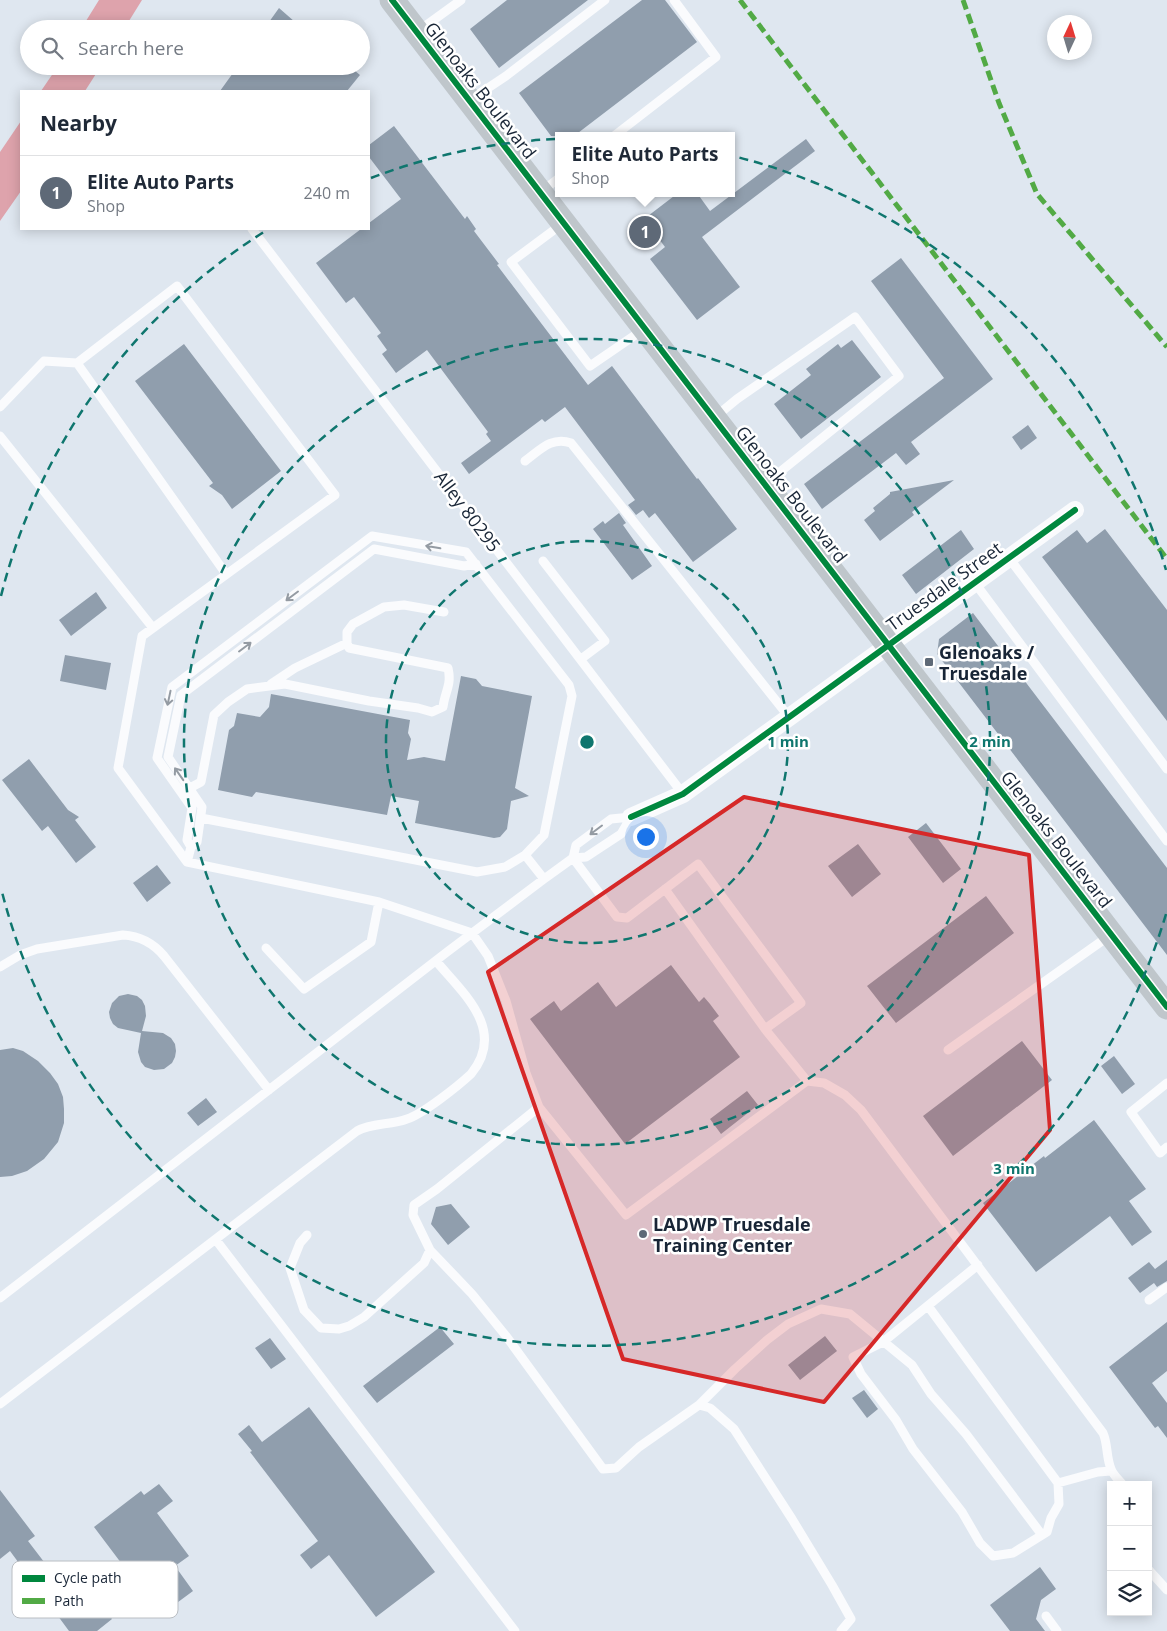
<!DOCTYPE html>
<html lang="en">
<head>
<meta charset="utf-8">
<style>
	:root { --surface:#fff; --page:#f6f6f7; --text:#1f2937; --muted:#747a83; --line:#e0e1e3; --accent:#5e6977 }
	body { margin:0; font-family:"Open Sans",sans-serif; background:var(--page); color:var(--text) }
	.controls { position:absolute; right:15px; bottom:15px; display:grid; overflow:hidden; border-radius:0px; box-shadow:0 2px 12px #0003 }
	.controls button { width:45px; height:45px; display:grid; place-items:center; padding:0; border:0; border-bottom:1px solid var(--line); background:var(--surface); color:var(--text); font:25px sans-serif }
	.compass { position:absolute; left:1047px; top:15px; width:45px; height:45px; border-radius:50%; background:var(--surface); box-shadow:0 2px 12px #0003; rotate:4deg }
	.you { position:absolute; left:645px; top:836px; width:18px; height:18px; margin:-12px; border:4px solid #fff; border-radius:50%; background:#1a73e8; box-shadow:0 0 0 8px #1a73e833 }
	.badge { display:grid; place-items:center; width:32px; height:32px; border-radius:50%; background:var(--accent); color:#fff; font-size:16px; font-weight:700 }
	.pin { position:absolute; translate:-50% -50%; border:2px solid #fff; box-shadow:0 1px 5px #0006 }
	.popup { position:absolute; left:555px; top:132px; width:180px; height:65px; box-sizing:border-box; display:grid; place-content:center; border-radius:0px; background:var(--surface); filter:drop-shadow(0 1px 4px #0005); font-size:16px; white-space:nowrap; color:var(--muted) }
	.popup b { font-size:19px; color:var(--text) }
	.popup::after { content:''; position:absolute; left:50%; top:100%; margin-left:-10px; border:10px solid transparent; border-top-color:var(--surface) }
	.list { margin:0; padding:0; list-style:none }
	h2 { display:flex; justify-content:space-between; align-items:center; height:65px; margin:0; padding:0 20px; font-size:21px }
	h2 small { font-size:16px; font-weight:400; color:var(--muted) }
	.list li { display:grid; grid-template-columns:32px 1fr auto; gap:15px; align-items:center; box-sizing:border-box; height:75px; padding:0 20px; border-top:1px solid var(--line) }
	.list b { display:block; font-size:19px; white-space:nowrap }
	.list p { margin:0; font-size:16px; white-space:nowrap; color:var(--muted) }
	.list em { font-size:16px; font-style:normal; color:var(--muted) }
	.icon { flex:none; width:28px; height:28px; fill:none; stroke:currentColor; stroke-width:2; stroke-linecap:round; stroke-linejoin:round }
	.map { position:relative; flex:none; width:1167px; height:1631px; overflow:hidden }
	.search { position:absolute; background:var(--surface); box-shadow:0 2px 12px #0003; left:20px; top:20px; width:350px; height:55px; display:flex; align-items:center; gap:12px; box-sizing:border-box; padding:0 18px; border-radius:28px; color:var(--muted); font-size:19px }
	.panel { position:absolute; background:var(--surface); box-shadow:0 2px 12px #0003; left:20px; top:90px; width:350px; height:140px; border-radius:0px }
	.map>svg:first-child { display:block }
	.water { fill:#dea3ac }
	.building { fill:#909ead }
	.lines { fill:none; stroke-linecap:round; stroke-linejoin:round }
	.lane { stroke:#fafbfd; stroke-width:9 }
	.street { stroke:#fafbfd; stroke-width:18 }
	.secondary { stroke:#bfc6cb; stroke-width:25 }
	.quiet { stroke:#52aa45; stroke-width:5; stroke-dasharray:10 5; stroke-linecap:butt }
	.cycleway-casing { stroke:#fff; stroke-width:9 }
	.cycleway { stroke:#00873e; stroke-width:6 }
	.oneway { stroke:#949ba3 }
	.marked { fill:#d62828; fill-opacity:0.2; stroke:#d62828; stroke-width:4; stroke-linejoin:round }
	.ring { fill:none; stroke:#0f766e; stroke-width:2.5; stroke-dasharray:9 6 }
	.poi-dot { fill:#5e6977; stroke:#fff; stroke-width:2 }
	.labels { text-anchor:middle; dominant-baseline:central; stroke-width:5; stroke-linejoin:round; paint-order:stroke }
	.street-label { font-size:18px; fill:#182536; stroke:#fff }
	.poi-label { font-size:18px; font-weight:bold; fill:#182536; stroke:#fff; text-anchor:start }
	.key { fill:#fff; stroke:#babec3; stroke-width:1 }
	.key-label { font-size:14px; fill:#182536 }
	.centre { fill:#0f766e; stroke:#fff; stroke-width:2.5 }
	.ring-label { font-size:15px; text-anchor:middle; font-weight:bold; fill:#0f766e; stroke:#fff; stroke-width:5; stroke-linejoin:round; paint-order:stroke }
</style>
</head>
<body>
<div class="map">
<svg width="1167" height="1631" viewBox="0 0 1167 1631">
	<rect width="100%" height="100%" fill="#dfe7f0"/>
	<path class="water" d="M 99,0 L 142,0 L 124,29 L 81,29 Z
		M 58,66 L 101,66 L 85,91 L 41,91 Z
		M 21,121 L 21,191 L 0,221 L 0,152 Z"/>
	<path class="building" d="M 507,0 L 588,0 L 499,68 L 470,29 Z
		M 642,0 L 665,0 L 697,42 L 574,136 L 551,136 L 519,93 Z
		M 279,8 L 303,29 L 264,29 Z
		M 238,66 L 349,66 L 360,75 L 347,91 L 220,91 Z
		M 394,126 L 465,219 L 467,216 L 476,229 L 474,231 L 499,264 L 497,265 L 588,385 L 612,366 L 697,479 L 698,478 L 737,529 L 693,562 L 655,513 L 649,518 L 643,510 L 636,515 L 628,505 L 635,500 L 565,407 L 545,422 L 542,419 L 469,474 L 461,463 L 491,441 L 486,434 L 488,432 L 427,350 L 396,373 L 382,354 L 387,350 L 377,336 L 381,333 L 354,297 L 346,303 L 316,263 L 361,229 L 369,229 L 369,223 L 401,199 L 369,157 L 369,145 Z
		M 806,139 L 815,151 L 702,237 L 740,287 L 697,320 L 650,259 L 665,247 L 644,219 L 678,193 L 697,193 L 710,211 Z
		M 901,258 L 993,379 L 911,442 L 920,454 L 906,465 L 896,453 L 822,509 L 804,484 L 944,378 L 871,281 Z
		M 852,340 L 881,377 L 801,439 L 774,404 L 811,375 L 806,369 L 838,344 L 841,348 Z
		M 184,344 L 281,471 L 232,509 L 222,495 L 209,486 L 213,483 L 135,381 Z
		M 1028,425 L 1037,438 L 1021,450 L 1012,437 Z
		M 954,480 L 912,512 L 914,515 L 880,541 L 864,520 L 875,511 L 873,508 L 890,494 L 890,492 Z
		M 619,513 L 626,523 L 623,525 L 652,566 L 632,580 L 593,529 L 603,521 L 605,524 Z
		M 1105,529 L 1167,610 L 1167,721 L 1042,557 L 1077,530 L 1087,543 Z
		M 961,530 L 974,549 L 916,594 L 902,575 Z
		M 96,592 L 107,608 L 71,636 L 59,620 Z
		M 973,613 L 1167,868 L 1167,955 L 937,654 L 939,639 Z
		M 65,655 L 111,663 L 106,690 L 60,681 Z
		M 461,676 L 476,679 L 482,686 L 532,696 L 515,788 L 529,796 L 511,801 L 507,829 L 500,837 L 494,838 L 415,823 L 419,801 L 391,796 L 387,815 L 256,792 L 252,797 L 218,790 L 229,730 L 234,726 L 237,713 L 260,717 L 269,707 L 271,694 L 410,720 L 408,733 L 411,739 L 407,760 L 424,757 L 445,761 Z
		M 29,759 L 68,810 L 79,817 L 75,820 L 96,847 L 76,863 L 48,826 L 42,831 L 2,780 Z
		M 926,823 L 961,869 L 943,883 L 908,837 Z
		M 858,844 L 881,874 L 852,897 L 828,866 Z
		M 157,865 L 171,883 L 147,902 L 133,883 Z
		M 986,896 L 1014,933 L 896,1023 L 867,986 Z
		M 671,965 L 699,1002 L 704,997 L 710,1004 L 719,1016 L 713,1021 L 740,1057 L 625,1144 L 530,1019 L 554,1001 L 561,1011 L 598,982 L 616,1007 Z
		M 128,994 L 137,996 L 142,1000 L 145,1006 L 146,1016 L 142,1031 L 163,1033 L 171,1038 L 175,1044 L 176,1051 L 175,1057 L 172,1063 L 164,1069 L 154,1070 L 145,1067 L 141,1062 L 138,1052 L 141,1033 L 118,1028 L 113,1024 L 110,1018 L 109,1012 L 112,1003 L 119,996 Z
		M 1022,1041 L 1052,1080 L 953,1156 L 923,1116 Z
		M 13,1048 L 23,1051 L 38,1061 L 50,1073 L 58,1084 L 63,1097 L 64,1109 L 64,1123 L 58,1142 L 44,1159 L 27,1171 L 12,1176 L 0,1177 L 0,1050 Z
		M 1114,1056 L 1135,1084 L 1122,1094 L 1101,1066 Z
		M 747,1091 L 758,1105 L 721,1134 L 710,1119 Z
		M 206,1098 L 217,1112 L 198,1126 L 187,1113 Z
		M 1094,1120 L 1146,1189 L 1129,1201 L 1152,1232 L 1132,1246 L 1110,1216 L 1036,1272 L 983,1203 L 1044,1156 L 1045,1158 Z
		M 451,1204 L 470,1227 L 448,1245 L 431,1224 L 436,1207 Z
		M 1167,1260 L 1167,1281 L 1157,1287 L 1154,1283 L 1140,1293 L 1128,1278 L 1149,1262 L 1155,1269 Z
		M 1167,1322 L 1167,1371 L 1152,1383 L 1167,1403 L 1167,1438 L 1158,1426 L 1155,1428 L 1109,1367 Z
		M 440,1327 L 454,1344 L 377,1403 L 363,1386 Z
		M 825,1336 L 837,1351 L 800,1380 L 788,1365 Z
		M 270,1338 L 286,1359 L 271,1369 L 255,1348 Z
		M 864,1390 L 878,1409 L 867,1418 L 852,1398 Z
		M 309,1407 L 435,1572 L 376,1617 L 329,1555 L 311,1569 L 300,1555 L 318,1541 L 250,1452 L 252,1451 L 238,1434 L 249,1425 L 262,1442 Z
		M 159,1484 L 173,1501 L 157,1513 L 189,1556 L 175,1566 L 193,1591 L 170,1608 L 153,1584 L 143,1592 L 94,1527 L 141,1491 L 144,1495 Z
		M 0,1490 L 35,1536 L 28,1541 L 64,1588 L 81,1576 L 112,1619 L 97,1631 L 69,1631 L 10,1551 L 0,1559 Z
		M 1040,1567 L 1056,1589 L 1041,1600 L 1036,1619 L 1045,1631 L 1010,1631 L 990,1605 Z"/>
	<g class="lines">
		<path class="lane" d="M 417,32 L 461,0
			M 470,100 L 506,76 L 605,0
			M 614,136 L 716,57 L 674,0
			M 541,192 L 559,178
			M 562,224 L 511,262 L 590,366 L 644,329
			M 252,229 L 683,794
			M 0,407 L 44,361 L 77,363
			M 714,418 L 737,399 L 855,317 L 899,376 L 765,484
			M 0,436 L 153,628
			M 525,461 C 540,450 552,436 571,443 L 789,717
			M 1009,558 L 1167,769
			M 543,561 L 605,641 L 581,659
			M 476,564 L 464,566 L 374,549 L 181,695 L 168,757 L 202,807 L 197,842 L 191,847 L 187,862 L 379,902 L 472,933 L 488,956 L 506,1001 L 526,1073 L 539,1107 L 626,1215 L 807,1081 L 765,1029
			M 975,583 L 1167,841
			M 271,684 L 295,668 L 347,643
			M 186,790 L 201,782 L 214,715 L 228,702 L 247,689 L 285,684 L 369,701 L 418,708 L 432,712 L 443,707 C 445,691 452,685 448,668 L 349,648 L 347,643 L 347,632 L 353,624 L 384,607 L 404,605 L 444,612
			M 201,818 L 477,872 L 505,867 L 525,855
			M 191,847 L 187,840 L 192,808 L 157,758 L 172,687 L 372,536 L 466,552 L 569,685 L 572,696 L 544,835 L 525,855 L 544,879
			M 573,858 L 617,917 L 627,918 L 698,864 L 801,1003 L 765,1029 L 665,889
			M 573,858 L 576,845 L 611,819 L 631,817
			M 187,862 L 118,768 L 142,636 L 335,495 L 177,286 L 77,363 L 226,574
			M 266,948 L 304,989 L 371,942 L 379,902
			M 0,967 L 20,955 L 37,949 L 123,935 C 140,936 154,944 164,956 L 269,1090
			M 948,1050 L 1109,936
			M 807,1081 L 824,1083 L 845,1095 L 861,1110 L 1103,1433 C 1108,1444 1106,1457 1111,1469 C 1113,1475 1119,1480 1123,1485
			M 1167,1083 L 1131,1112 L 1160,1153 L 1167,1147
			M 307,1235 L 300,1243 L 290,1268 L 304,1310 L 321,1328 L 339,1329 L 349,1326 L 364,1317 L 424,1263 L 430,1250 L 413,1215 L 414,1205 L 437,1189 L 539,1107
			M 216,1240 L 515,1631
			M 430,1250 L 472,1294 L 506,1336 L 603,1469 L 616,1468 L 639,1447 L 699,1405 L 710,1408 L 734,1429 L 792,1519 L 832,1585 L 851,1619 L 841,1631
			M 0,1298 L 447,952 L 544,879 L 573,858 L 586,857 L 621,834 L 631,817
			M 1149,1300 L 1167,1287
			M 928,1306 L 1058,1483 L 1059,1504 L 1051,1518 L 1047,1532 L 1013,1553 L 993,1556 L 980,1543 L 962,1512 L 913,1449 L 896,1420 L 861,1374 L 853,1357 L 883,1342 L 978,1265
			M 0,1404 L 357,1131 C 371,1123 391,1125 407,1119 C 423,1114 458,1086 471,1074 C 507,1030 463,993 436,961
			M 699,1405 L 735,1369 L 767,1340 L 788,1324 L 821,1309 L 850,1314 L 912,1365 L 931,1394 L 966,1434 L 1042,1535
			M 1058,1483 L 1098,1472 L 1111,1471
			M 1148,1569 L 1167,1590
			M 1046,1616 L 1057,1631"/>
		<path class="street" d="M 631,817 L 683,794 L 1075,510"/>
		<path class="secondary" d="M 392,0 L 1167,1007"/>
		<path class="quiet" d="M 740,0 L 1167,559
			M 963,0 L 999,103 L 1037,194 L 1167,347"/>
		<defs>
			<path id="cycleway" d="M 392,0 L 1167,1007
				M 631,817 L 683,794 L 1075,510"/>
		</defs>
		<use href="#cycleway" class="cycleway-casing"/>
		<use href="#cycleway" class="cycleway"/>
	</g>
	<defs><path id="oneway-shaft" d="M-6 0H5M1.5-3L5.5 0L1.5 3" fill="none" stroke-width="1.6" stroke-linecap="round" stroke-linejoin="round" transform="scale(1.25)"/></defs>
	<g class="oneway">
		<use href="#oneway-shaft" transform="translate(433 547) rotate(-170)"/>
		<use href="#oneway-shaft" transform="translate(292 596) rotate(143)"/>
		<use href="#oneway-shaft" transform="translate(245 647) rotate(-37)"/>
		<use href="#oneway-shaft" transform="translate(169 698) rotate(102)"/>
		<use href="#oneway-shaft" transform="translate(179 774) rotate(-125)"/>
		<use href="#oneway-shaft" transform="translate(596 830) rotate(143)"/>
	</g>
	<path class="marked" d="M 744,797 L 1029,855 L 1050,1130 L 824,1402 L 623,1359 L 488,972 Z"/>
	<g class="ring">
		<circle cx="587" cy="742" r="201"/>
		<circle cx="587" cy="742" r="403"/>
		<path d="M1166 914A604 604 0 0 1 1 888M1 596A604 604 0 0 1 267 230M371 178A604 604 0 0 1 1166 570"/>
	</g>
	<g class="poi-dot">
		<rect x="924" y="657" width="10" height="10" rx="2.5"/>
		<circle cx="643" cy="1234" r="5"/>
	</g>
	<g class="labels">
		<g class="street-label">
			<text transform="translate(481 90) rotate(52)">Glenoaks Boulevard</text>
			<text transform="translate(792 494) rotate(52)">Glenoaks Boulevard</text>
			<text transform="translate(468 511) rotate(53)">Alley 80295</text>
			<text transform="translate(944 586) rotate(-36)">Truesdale Street</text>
			<text transform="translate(1057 839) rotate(52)">Glenoaks Boulevard</text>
		</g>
		<g class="poi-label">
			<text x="939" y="652">Glenoaks /<tspan x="939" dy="21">Truesdale</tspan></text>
			<text x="653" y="1224">LADWP Truesdale<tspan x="653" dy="21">Training Center</tspan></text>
		</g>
	</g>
	<rect x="12" y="1561" width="166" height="57" rx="8" class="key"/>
	<rect x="22" y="1575" width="23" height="7" fill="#00873e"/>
	<rect x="22" y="1598" width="23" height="6" fill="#52aa45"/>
	<g class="key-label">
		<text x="54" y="1583">Cycle path</text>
		<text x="54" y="1606">Path</text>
	</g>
	<circle cx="587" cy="742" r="8" class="centre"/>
	<g class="ring-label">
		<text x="788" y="747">1 min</text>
		<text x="990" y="747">2 min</text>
		<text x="1014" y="1174">3 min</text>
	</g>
</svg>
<div class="controls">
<button>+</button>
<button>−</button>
<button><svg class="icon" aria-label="layers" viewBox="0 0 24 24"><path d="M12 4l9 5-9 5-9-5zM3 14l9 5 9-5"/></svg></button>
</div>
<svg class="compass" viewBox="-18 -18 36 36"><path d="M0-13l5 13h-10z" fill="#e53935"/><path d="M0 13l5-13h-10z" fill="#747a83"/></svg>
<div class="you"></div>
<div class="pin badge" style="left:645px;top:232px">1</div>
<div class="popup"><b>Elite Auto Parts</b>Shop</div>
<div class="search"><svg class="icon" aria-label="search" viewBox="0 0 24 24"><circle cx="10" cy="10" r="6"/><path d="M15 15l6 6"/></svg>Search here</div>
<section class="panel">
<h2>Nearby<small></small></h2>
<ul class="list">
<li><span class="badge">1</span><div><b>Elite Auto Parts</b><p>Shop</p></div><em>240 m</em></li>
</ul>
</section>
</div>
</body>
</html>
